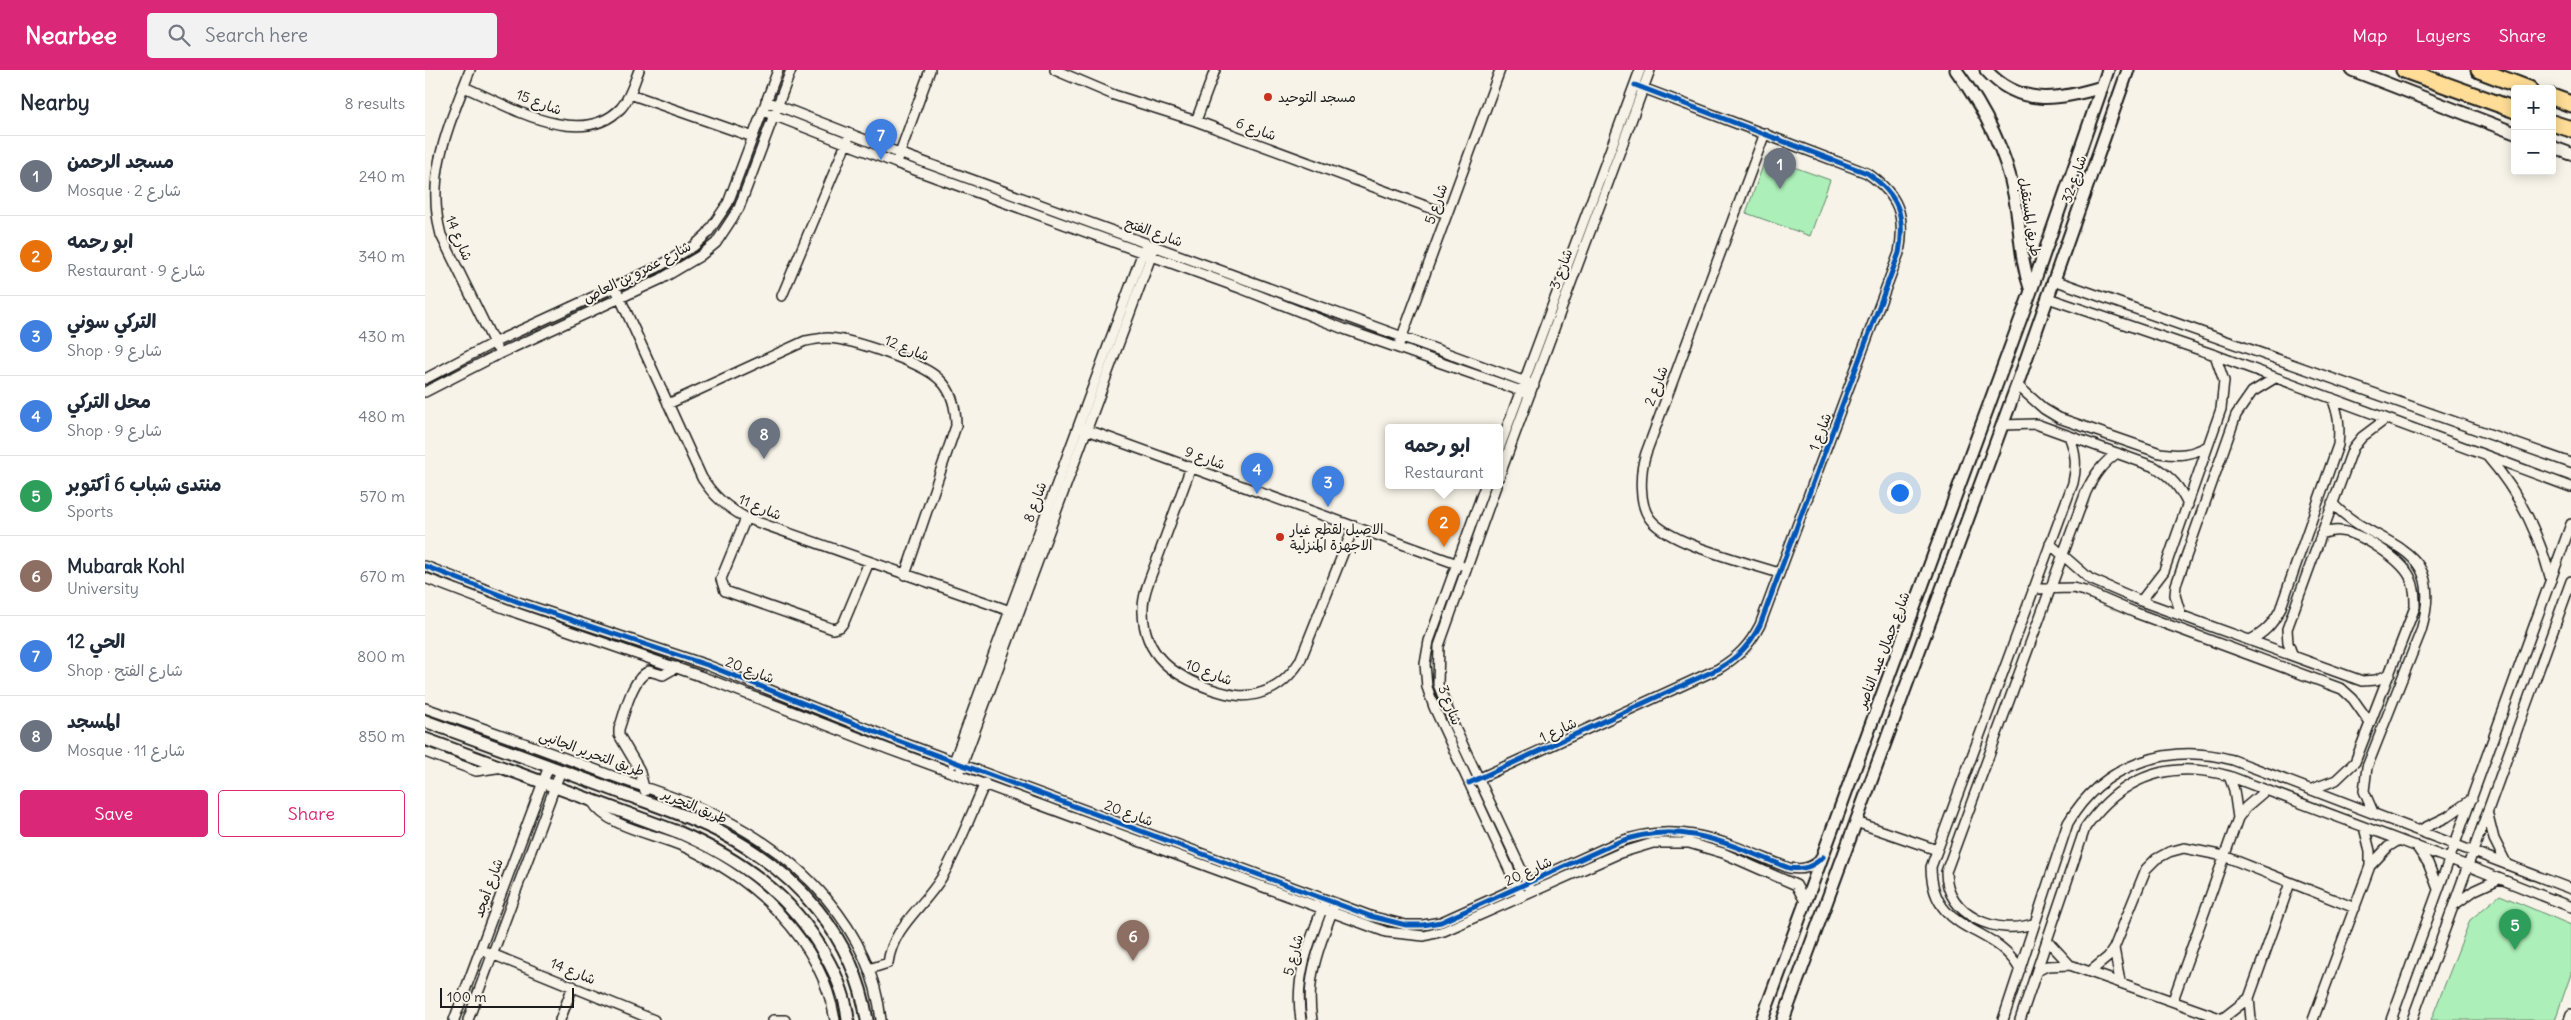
<!DOCTYPE html>
<html lang="en">
<head>
<meta charset="utf-8">
<style>
	:root { --surface:#fff; --page:#f2f2f3; --text:#1f2937; --muted:#747a83; --line:#e0e1e3; --accent:#db2777 }
	body { margin:0; font-family:Delius,"Playpen Sans Arabic",sans-serif; background:var(--page); color:var(--text) }
	.controls { position:absolute; right:15px; top:15px; display:grid; overflow:hidden; border-radius:5px; box-shadow:0 2px 12px #0003 }
	.controls button { width:45px; height:45px; display:grid; place-items:center; padding:0; border:0; border-bottom:1px solid var(--line); background:var(--surface); color:var(--text); font:25px sans-serif }
	.scale { position:absolute; left:15px; bottom:12px; width:134px; box-sizing:border-box; padding-left:5px; border:2px solid #1c1c1c; border-top:0; font-size:14px; line-height:18px; white-space:nowrap; color:#1c1c1c; -webkit-text-stroke:4px #f7f3e8; paint-order:stroke }
	.you { position:absolute; left:1474px; top:422px; width:18px; height:18px; margin:-12px; border:4px solid #fff; border-radius:50%; background:#1a73e8; box-shadow:0 0 0 8px #1a73e833 }
	.badge { display:grid; place-items:center; width:32px; height:32px; border-radius:50%; background:var(--accent); color:#fff; font-size:16px; font-weight:700 }
	.pin { position:absolute; translate:-50% -41px; filter:drop-shadow(0 1px 2px #0008) }
	.pin::after { content:''; position:absolute; top:26px; width:18px; height:15px; background:inherit; clip-path:polygon(0 0,100% 0,50% 100%) }
	.popup { position:absolute; left:960px; top:354px; width:118px; height:65px; box-sizing:border-box; display:grid; place-content:center; border-radius:5px; background:var(--surface); filter:drop-shadow(0 1px 4px #0005); font-size:16px; white-space:nowrap; color:var(--muted) }
	.popup b { font-size:19px; color:var(--text) }
	.popup::after { content:''; position:absolute; left:50%; top:100%; margin-left:-10px; border:10px solid transparent; border-top-color:var(--surface) }
	.list { margin:0; padding:0; list-style:none }
	h2 { display:flex; justify-content:space-between; align-items:center; height:65px; margin:0; padding:0 20px; font-size:21px }
	h2 small { font-size:16px; font-weight:400; color:var(--muted) }
	.list li { display:grid; grid-template-columns:32px 1fr auto; gap:15px; align-items:center; box-sizing:border-box; height:80px; padding:0 20px; border-top:1px solid var(--line) }
	.list b { display:block; font-size:19px; white-space:nowrap }
	.list p { margin:0; font-size:16px; white-space:nowrap; color:var(--muted) }
	.list em { font-size:16px; font-style:normal; color:var(--muted) }
	.actions { display:flex; gap:10px; padding:15px 20px }
	.actions a { flex:1; padding:11px 0; border:1px solid var(--accent); border-radius:5px; text-align:center; font-size:18px; color:var(--accent) }
	.actions .main { background:var(--accent); color:#fff }
	.icon { flex:none; width:28px; height:28px; fill:none; stroke:currentColor; stroke-width:2; stroke-linecap:round; stroke-linejoin:round }
	.map { position:relative; flex:none; width:2146px; height:950px; overflow:hidden }
	header { display:flex; align-items:center; gap:30px; box-sizing:border-box; height:70px; padding:0 25px; background:var(--accent); color:#fff }
	header strong { font-size:24px }
	nav { display:flex; gap:28px; margin-inline-start:auto; font-size:18px }
	.search { width:350px; height:45px; background:var(--page); display:flex; align-items:center; gap:12px; box-sizing:border-box; padding:0 18px; border-radius:5px; color:var(--muted); font-size:19px }
	main { display:flex }
	aside { flex:1; background:var(--surface) }
	.map>svg:first-child { display:block }
	.green { fill:#acefb8; stroke:#64866a }
	.lines { fill:none; stroke-linecap:round; stroke-linejoin:round }
	.street-casing { stroke:#1c1c1c; stroke-width:12 }
	.secondary-casing { stroke:#1c1c1c; stroke-width:15 }
	.highway-casing { stroke:#1c1c1c; stroke-width:19 }
	.street { stroke:#f7f3e8; stroke-width:9 }
	.secondary { stroke:#f7f3e8; stroke-width:11 }
	.highway { stroke:#ffdd96; stroke-width:15 }
	.cycleway-casing { stroke:#f7f3e8; stroke-width:8 }
	.cycleway { stroke:#0057b8; stroke-width:5 }
	.poi-dot { fill:#c8321e; stroke:#f7f3e8; stroke-width:2 }
	.labels { text-anchor:middle; dominant-baseline:central; stroke-width:4; stroke-linejoin:round; paint-order:stroke }
	.poi-label { font-size:14px; fill:#1c1c1c; stroke:#f7f3e8; text-anchor:start }
	.street-label { font-size:14px; fill:#1c1c1c; stroke:#f7f3e8 }
</style>
</head>
<body>
<header>
<strong>Nearbee</strong>
<div class="search"><svg class="icon" aria-label="search" viewBox="0 0 24 24"><circle cx="10" cy="10" r="6"/><path d="M15 15l6 6"/></svg>Search here</div>
<nav><a>Map</a><a>Layers</a><a>Share</a></nav>
</header>
<main>
<aside>
<h2>Nearby<small>8 results</small></h2>
<ul class="list">
<li><span class="badge" style="background:#6b7280">1</span><div><b>مسجد الرحمن</b><p>Mosque · شارع 2</p></div><em>240 m</em></li>
<li><span class="badge" style="background:#e8710a">2</span><div><b>ابو رحمه</b><p>Restaurant · شارع 9</p></div><em>340 m</em></li>
<li><span class="badge" style="background:#3f7fe0">3</span><div><b>التركي سوني</b><p>Shop · شارع 9</p></div><em>430 m</em></li>
<li><span class="badge" style="background:#3f7fe0">4</span><div><b>محل التركي</b><p>Shop · شارع 9</p></div><em>480 m</em></li>
<li><span class="badge" style="background:#2e9e5b">5</span><div><b>منتدى شباب 6 أكتوبر</b><p>Sports</p></div><em>570 m</em></li>
<li><span class="badge" style="background:#8d6e63">6</span><div><b>Mubarak Kohl</b><p>University</p></div><em>670 m</em></li>
<li><span class="badge" style="background:#3f7fe0">7</span><div><b>الحي 12</b><p>Shop · شارع الفتح</p></div><em>800 m</em></li>
<li><span class="badge" style="background:#6b7280">8</span><div><b>المسجد</b><p>Mosque · شارع 11</p></div><em>850 m</em></li>
</ul>
<div class="actions"><a class="main">Save</a><a>Share</a></div>
</aside>
<div class="map">
<svg width="2146" height="950" viewBox="0 0 2146 950">
	<rect width="100%" height="100%" fill="#f7f3e8"/>
	<filter id="ink" filterUnits="userSpaceOnUse"><feTurbulence type="fractalNoise" baseFrequency=".02" numOctaves="2"/><feDisplacementMap in="SourceGraphic" scale="10" xChannelSelector="R" yChannelSelector="G"/><feConvolveMatrix kernelMatrix="1 2 1 2 8 2 1 2 1" color-interpolation-filters="sRGB"/></filter>
	<g filter="url(#ink)">
		<path class="green" d="M 1341,87 L 1405,110 L 1385,166 L 1321,143 Z
			M 2075,825 L 2146,855 L 2146,904 L 2130,950 L 2006,950 L 2045,850 Z"/>
		<g class="lines">
			<defs>
				<path id="street" d="M 45,0 C 24,56 0,104 16,165 L 71,277
					M 630,0 L 689,25 L 771,51 L 1022,144
					M 39,17 C 82,35 155,81 196,38 C 205,28 209,13 214,0
					M 205,24 L 328,67
					M 341,31 L 474,83 L 1109,315
					M 338,41 L 471,93 L 815,218 L 919,259 L 1105,324
					M 771,51 L 790,0
					M 1340,63 L 1221,383 C 1215,401 1213,435 1226,450 C 1247,475 1321,492 1354,503
					M 473,88 L 505,0
					M 1629,210 L 2146,393
					M 190,217 L 277,408 C 289,427 302,437 321,448 L 588,542
					M 357,226 L 423,69
					M 1623,228 L 1790,285 L 2146,417
					M 975,272 L 1075,0
					M 0,309 L 68,273 L 231,198 L 269,176 L 282,164 L 303,133 L 353,0
					M 1592,315 L 1619,339 L 1634,348 L 1735,383 C 1754,386 1766,385 1783,376
					M 0,322 L 74,284 L 236,209 L 275,186 L 291,173 L 314,138 L 366,0
					M 243,334 L 380,271 C 387,270 395,268 403,268 C 427,269 499,293 515,310 C 528,322 531,339 531,356 L 480,505
					M 1577,355 L 1611,354 L 1730,397 C 1746,407 1755,417 1763,435
					M 657,358 L 1035,495
					M 1074,379 L 1215,0
					M 2063,387 C 2094,423 2114,463 2126,510
					M 766,397 C 755,427 744,457 733,487 C 727,504 717,524 718,542 C 719,586 749,606 786,619 C 804,625 820,629 838,622 C 855,617 866,605 875,591 L 929,456
					M 1074,407 L 1225,0
					M 1060,416 L 1004,571 L 1000,594 L 1002,617 L 1009,637 L 1095,823
					M 1071,416 L 1014,576 L 1013,614 L 1029,656 L 1105,818
					M 1907,433 C 1952,481 2023,469 1996,561 L 1942,697 L 1939,721 L 1948,742
					M 321,448 L 296,509 L 300,521 L 408,559 L 415,557 L 419,552 L 444,492
					M 1625,474 L 1665,509 L 1716,531 L 1937,611 L 1951,610 L 1965,604
					M 0,496 L 96,533 L 282,595 L 468,669 L 945,846 L 981,855 L 998,855 L 1016,852 L 1191,773 C 1255,747 1305,775 1364,798 C 1378,800 1386,798 1396,789
					M 0,508 L 92,543 L 278,607 L 463,679 L 961,862 L 999,866 L 1019,861 L 1195,783 L 1228,773 L 1264,773 L 1298,783 L 1371,815 L 1381,833
					M 1608,519 L 1648,518 L 1660,521 L 1711,543 L 1917,619 L 1928,629 L 1945,653
					M 1716,531 L 1739,501 L 1796,339 L 1799,311 L 1790,285
					M 1756,545 L 1750,525 L 1751,515 L 1811,345 L 1827,322 L 1850,308
					M 1825,570 C 1839,563 1847,555 1855,540 L 1913,375 C 1915,357 1914,345 1907,328
					M 1868,586 L 1863,573 L 1862,559 L 1928,378 L 1937,367 L 1961,349
					M 0,638 C 61,659 122,681 182,704 C 220,718 259,729 295,747 C 375,787 446,858 456,950
					M 0,682 L 51,701 L 78,697
					M 528,694 L 719,179
					M 536,698 L 728,181
					M 1804,706 L 1809,720 L 1813,748
					M 1044,713 L 1293,599 C 1313,587 1324,576 1335,555 L 1474,183 C 1481,146 1474,125 1442,103 L 1210,15
					M 1887,719 L 1911,710 L 1930,692 L 1990,537 C 1990,527 1990,517 1985,507 C 1976,489 1935,462 1915,461 C 1908,460 1902,462 1896,464
					M 220,721 L 214,699 L 194,665 L 194,659 C 200,643 206,609 224,601 L 238,605 L 252,597
					M 167,731 C 181,757 230,764 257,776 C 330,808 396,869 410,950
					M 2063,745 L 2069,769 L 2081,793
					M 1431,752 L 1512,780
					M 1939,757 L 1945,781 L 1945,796
					M 1995,760 L 2022,747 L 2047,729
					M 1991,776 L 2003,793 L 2013,819
					M 2029,835 L 2050,820 L 2074,809
					M 1610,853 C 1573,867 1521,846 1521,802 L 1661,422 C 1669,405 1677,394 1692,383
					M 1622,870 L 1645,895
					M 1689,878 L 1695,911
					M 62,882 L 229,950
					M 444,899 L 463,893 C 468,856 499,837 517,807 C 534,777 546,744 560,713
					M 1595,900 C 1570,852 1507,867 1506,797 L 1648,413 C 1652,395 1651,383 1644,366
					M 1612,901 L 1622,896 L 1645,895 L 1800,950
					M 1666,901 L 1683,887 L 1689,878 L 1721,799 L 1731,789 L 1744,782 L 1759,778 L 1799,786 L 1930,838
					M 1748,930 L 1813,748 L 1821,737 L 1841,720
					M 1797,949 L 1824,928
					M 29,950 L 124,696
					M 43,950 L 136,700
					M 135,950 L 148,916
					M 348,950 L 360,950
					M 876,950 C 869,908 884,873 899,834
					M 887,950 C 880,910 894,877 908,839
					M 1578,950 L 1643,753 C 1677,694 1744,672 1808,690 L 2146,819
					M 1595,950 L 1660,758 C 1696,707 1744,689 1804,706 L 2043,796 L 2146,837
					M 1826,950 L 1824,928 L 1865,813
					M 1888,950 L 1945,796 L 1963,777 L 1974,770
					M 1966,950 L 2146,454
					M 1987,950 L 2146,511
					M 2144,950 L 2146,944"/>
				<path id="secondary" d="M 1531,0 C 1558,37 1580,78 1589,124 C 1596,158 1594,187 1606,221
					M 1561,0 C 1594,37 1634,30 1677,17
					M 1927,0 L 2090,63
					M 2127,77 L 2146,84
					M 0,651 C 60,673 121,695 181,717 C 220,732 261,744 297,763 C 371,802 429,866 442,950
					M 0,669 L 253,762 C 315,789 367,825 400,885 C 412,906 421,927 423,950
					M 1337,950 L 1606,221 L 1683,0
					M 1358,950 L 1592,315 L 1703,0"/>
				<path id="highway" d="M 1979,0 L 2090,40
					M 2054,0 L 2104,19
					M 2127,27 L 2146,34
					M 2127,53 L 2146,59"/>
			</defs>
			<use href="#street" class="street-casing"/>
			<use href="#secondary" class="secondary-casing"/>
			<use href="#highway" class="highway-casing"/>
			<use href="#street" class="street"/>
			<use href="#secondary" class="secondary"/>
			<use href="#highway" class="highway"/>
			<defs>
				<path id="cycleway" d="M 0,496 L 96,533 L 282,595 L 468,669 L 945,846 L 981,855 L 998,855 L 1016,852 L 1191,773 C 1255,747 1305,775 1364,798 C 1379,800 1387,797 1398,787
					M 1044,713 L 1293,599 C 1313,587 1324,576 1335,555 L 1474,183 C 1481,146 1474,125 1442,103 L 1210,15"/>
			</defs>
			<use href="#cycleway" class="cycleway-casing"/>
			<use href="#cycleway" class="cycleway"/>
		</g>
	</g>
	<g class="poi-dot">
		<circle cx="843" cy="27" r="5"/>
		<circle cx="855" cy="467" r="5"/>
	</g>
	<g class="labels">
		<g class="poi-label">
			<text x="853" y="27">مسجد التوحيد</text>
			<text x="865" y="459">الاصيل لقطع غيار<tspan x="865" dy="16">الاجهزة المنزلية</tspan></text>
		</g>
		<g class="street-label">
			<text transform="translate(114 32) rotate(21)">شارع 15</text>
			<text transform="translate(831 59) rotate(20)">شارع 6</text>
			<text transform="translate(1649 109) rotate(-71)">شارع 32</text>
			<text transform="translate(1011 134) rotate(-70)">شارع 5</text>
			<text transform="translate(1605 147) rotate(81)">طريق المستقبل</text>
			<text transform="translate(729 162) rotate(20)">شارع الفتح</text>
			<text transform="translate(34 168) rotate(67)">شارع 14</text>
			<text transform="translate(1136 199) rotate(-70)">شارع 3</text>
			<text transform="translate(212 202) rotate(-27)">شارع عمرو بن العاص</text>
			<text transform="translate(482 278) rotate(22)">شارع 12</text>
			<text transform="translate(1231 316) rotate(-69)">شارع 2</text>
			<text transform="translate(1395 362) rotate(-69)">شارع 1</text>
			<text transform="translate(780 388) rotate(20)">شارع 9</text>
			<text transform="translate(610 432) rotate(-70)">شارع 8</text>
			<text transform="translate(335 437) rotate(23)">شارع 11</text>
			<text transform="translate(1458 580) rotate(-69)">شارع جمال عبد الناصر</text>
			<text transform="translate(325 600) rotate(21)">شارع 20</text>
			<text transform="translate(784 602) rotate(21)">شارع 10</text>
			<text transform="translate(1025 635) rotate(69)">شارع 3</text>
			<text transform="translate(1133 660) rotate(-25)">شارع 1</text>
			<text transform="translate(167 683) rotate(20)">طريق التحرير الجانبى</text>
			<text transform="translate(270 736) rotate(23)">طريق التحرير</text>
			<text transform="translate(704 743) rotate(20)">شارع 20</text>
			<text transform="translate(1103 801) rotate(-25)">شارع 20</text>
			<text transform="translate(63 818) rotate(-70)">شارع أمجد</text>
			<text transform="translate(868 885) rotate(-75)">شارع 5</text>
			<text transform="translate(148 901) rotate(22)">شارع 14</text>
		</g>
	</g>
</svg>
<div class="controls">
<button>+</button>
<button>−</button>
</div>
<div class="scale">100 m</div>
<div class="you"></div>
<div class="pin badge" style="left:1355px;top:119px;background:#6b7280">1</div>
<div class="pin badge" style="left:1019px;top:477px;background:#e8710a">2</div>
<div class="popup"><b>ابو رحمه</b>Restaurant</div>
<div class="pin badge" style="left:903px;top:437px;background:#3f7fe0">3</div>
<div class="pin badge" style="left:832px;top:424px;background:#3f7fe0">4</div>
<div class="pin badge" style="left:2090px;top:880px;background:#2e9e5b">5</div>
<div class="pin badge" style="left:708px;top:891px;background:#8d6e63">6</div>
<div class="pin badge" style="left:456px;top:90px;background:#3f7fe0">7</div>
<div class="pin badge" style="left:339px;top:389px;background:#6b7280">8</div>
</div>
</main>
</body>
</html>
